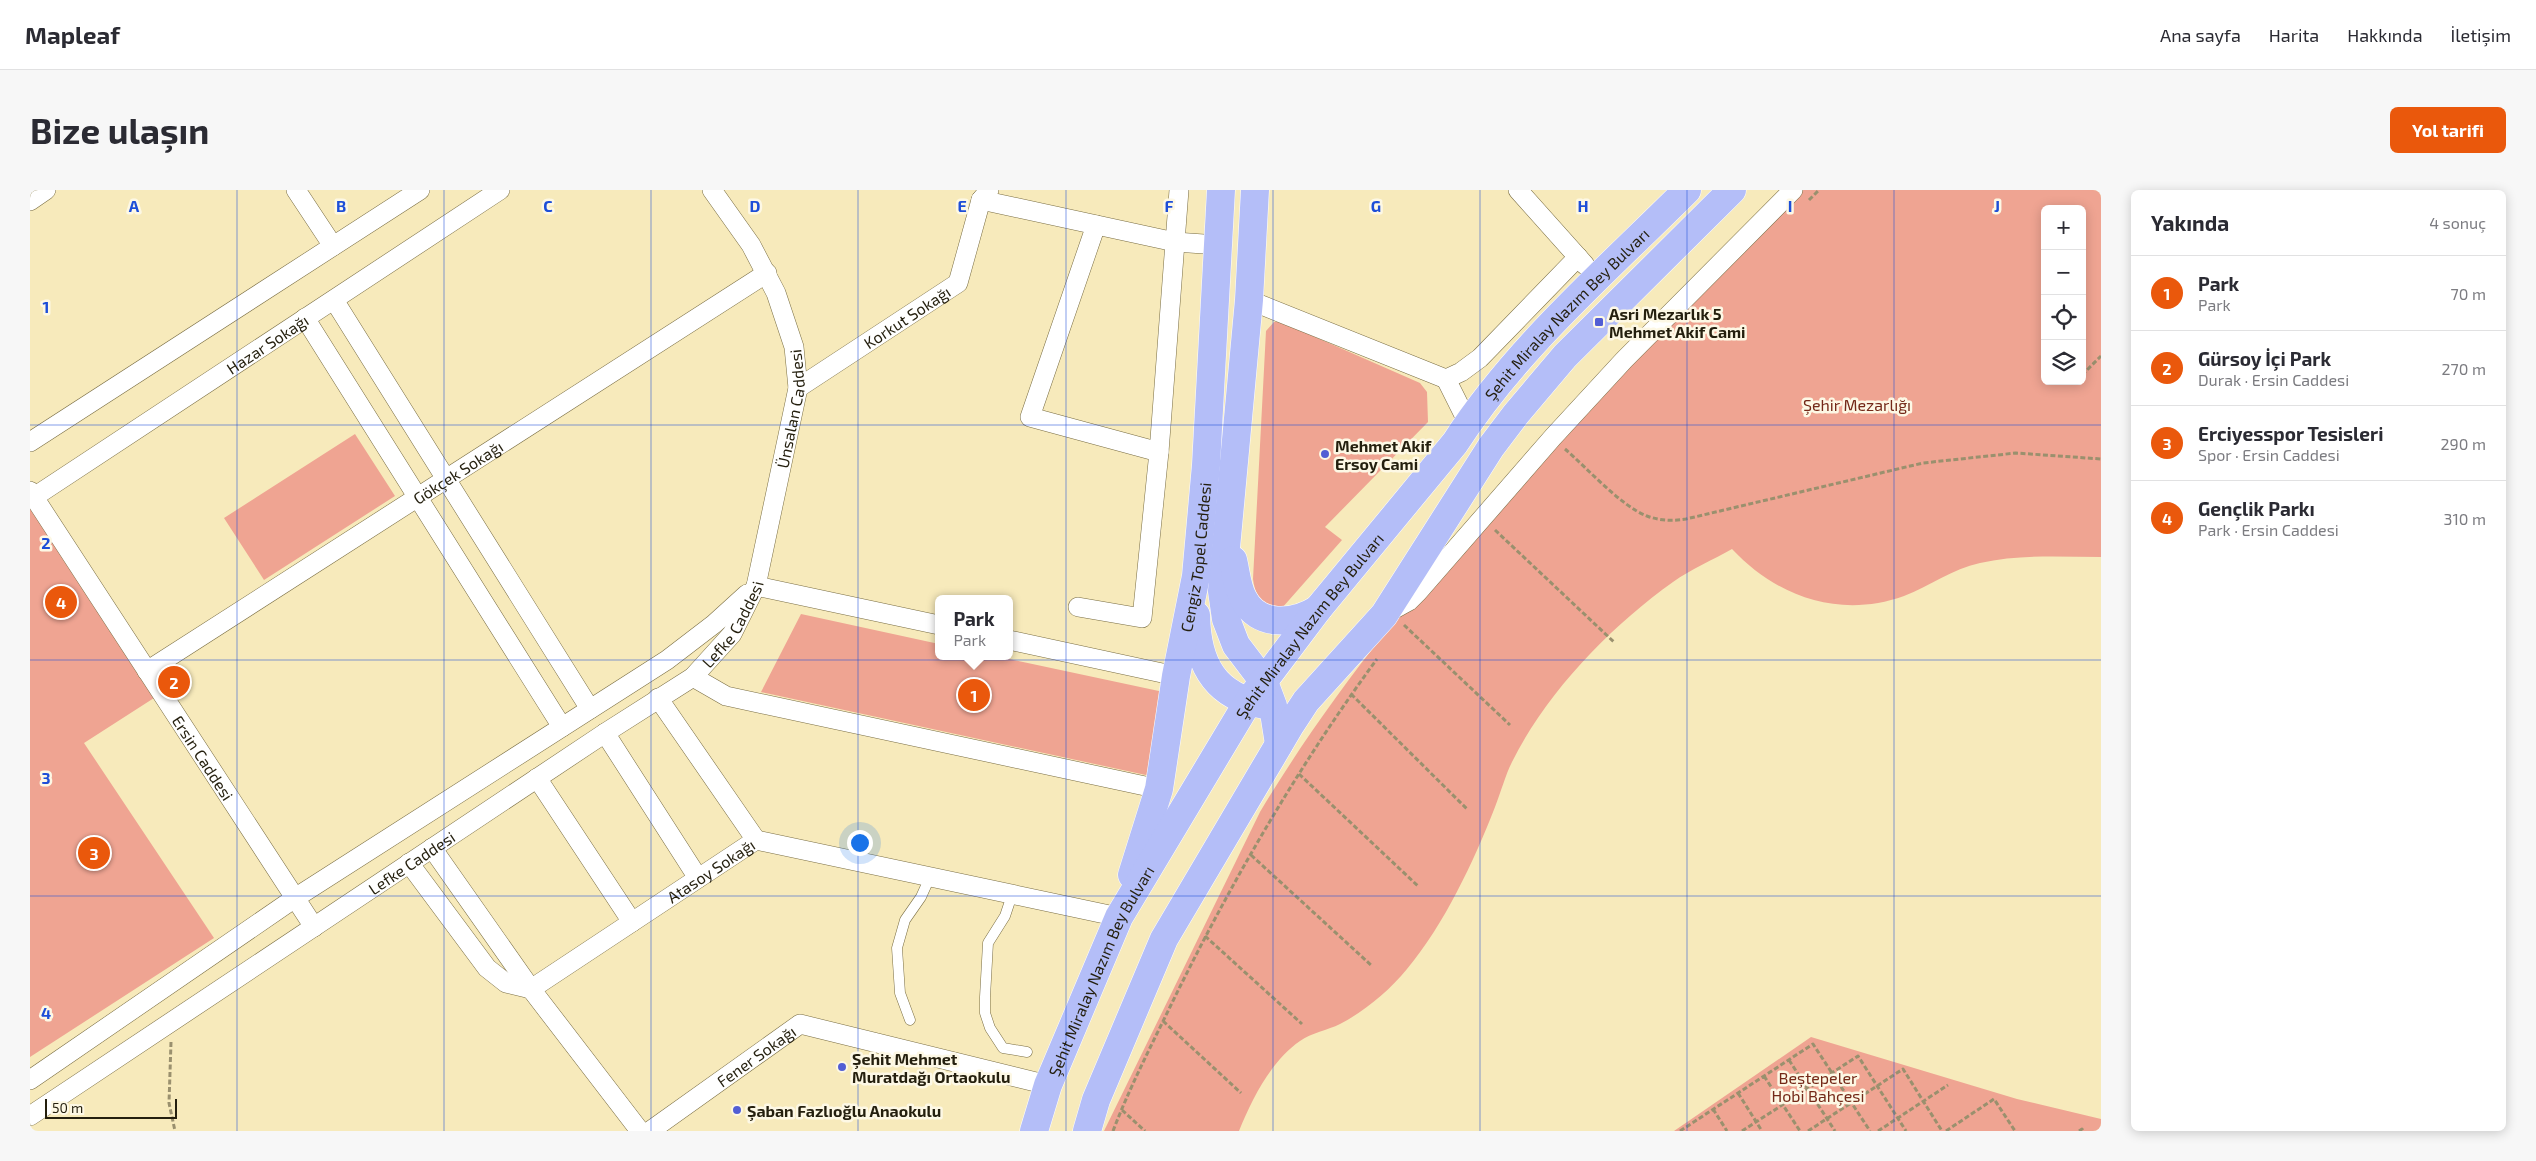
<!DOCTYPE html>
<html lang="tr">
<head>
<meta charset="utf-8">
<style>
	:root { --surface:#fff; --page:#f7f7f7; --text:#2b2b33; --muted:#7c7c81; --line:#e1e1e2; --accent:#ea580c }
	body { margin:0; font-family:"Exo 2",sans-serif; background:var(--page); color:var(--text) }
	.controls { position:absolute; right:15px; top:15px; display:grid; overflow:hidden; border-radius:8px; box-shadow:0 2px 12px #0003 }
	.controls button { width:45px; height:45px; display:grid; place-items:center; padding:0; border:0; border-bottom:1px solid var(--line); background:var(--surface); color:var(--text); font:25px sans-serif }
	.scale { position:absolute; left:15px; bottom:12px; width:132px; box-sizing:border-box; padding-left:5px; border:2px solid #241f0e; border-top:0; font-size:14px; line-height:18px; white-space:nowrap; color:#241f0e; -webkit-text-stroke:4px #fdf8e5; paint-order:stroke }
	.you { position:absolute; left:829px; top:652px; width:18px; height:18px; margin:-12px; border:4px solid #fff; border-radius:50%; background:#1a73e8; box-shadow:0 0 0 8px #1a73e833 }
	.badge { display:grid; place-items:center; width:32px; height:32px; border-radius:50%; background:var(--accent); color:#fff; font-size:16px; font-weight:700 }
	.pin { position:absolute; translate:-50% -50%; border:2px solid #fff; box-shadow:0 1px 5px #0006 }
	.popup { position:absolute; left:905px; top:405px; width:78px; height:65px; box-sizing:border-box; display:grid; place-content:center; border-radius:8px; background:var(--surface); filter:drop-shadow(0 1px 4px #0005); font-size:16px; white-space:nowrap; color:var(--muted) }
	.popup b { font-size:19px; color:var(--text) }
	.popup::after { content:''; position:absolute; left:50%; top:100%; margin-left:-10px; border:10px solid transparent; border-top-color:var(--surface) }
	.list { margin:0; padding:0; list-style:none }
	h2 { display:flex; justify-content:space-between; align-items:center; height:65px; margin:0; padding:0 20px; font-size:21px }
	h2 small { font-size:16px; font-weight:400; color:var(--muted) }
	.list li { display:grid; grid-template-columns:32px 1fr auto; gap:15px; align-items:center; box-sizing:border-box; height:75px; padding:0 20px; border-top:1px solid var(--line) }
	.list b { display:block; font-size:19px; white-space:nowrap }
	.list p { margin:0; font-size:16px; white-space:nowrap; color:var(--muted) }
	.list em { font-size:16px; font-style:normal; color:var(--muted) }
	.icon { flex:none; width:28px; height:28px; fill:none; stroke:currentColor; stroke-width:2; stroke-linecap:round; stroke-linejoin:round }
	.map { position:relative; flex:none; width:2071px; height:941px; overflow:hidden; border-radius:8px }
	header { display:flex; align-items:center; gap:30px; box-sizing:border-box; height:70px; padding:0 25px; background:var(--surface); border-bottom:1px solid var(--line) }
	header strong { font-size:24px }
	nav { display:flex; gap:28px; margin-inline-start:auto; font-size:18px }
	.intro { display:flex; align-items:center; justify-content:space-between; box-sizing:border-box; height:120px; padding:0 30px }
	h1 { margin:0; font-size:35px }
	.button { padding:12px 22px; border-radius:8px; background:var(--accent); color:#fff; font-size:18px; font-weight:700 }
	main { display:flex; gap:30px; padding:0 30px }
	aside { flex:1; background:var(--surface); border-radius:8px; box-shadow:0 2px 12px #0003 }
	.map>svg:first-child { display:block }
	.green { fill:#efa492; fill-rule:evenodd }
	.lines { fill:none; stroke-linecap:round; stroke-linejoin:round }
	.service-casing { stroke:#796d43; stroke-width:11 }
	.minor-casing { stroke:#796d43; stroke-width:20 }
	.primary-casing { stroke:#fff; stroke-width:29 }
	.path { stroke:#9a906e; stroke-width:3; stroke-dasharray:5 2.5; stroke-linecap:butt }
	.service { stroke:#fff; stroke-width:10 }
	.minor { stroke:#fff; stroke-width:19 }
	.primary { stroke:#b4bef8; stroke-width:28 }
	.grid { fill:none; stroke:#1d4ed8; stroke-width:1; stroke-opacity:0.55 }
	.poi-dot { fill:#525ed4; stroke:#fdf8e5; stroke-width:2 }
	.labels { text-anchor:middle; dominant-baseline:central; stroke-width:5; stroke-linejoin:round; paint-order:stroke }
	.poi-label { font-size:16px; font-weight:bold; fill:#241f0e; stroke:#fdf8e5; text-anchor:start }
	.street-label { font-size:16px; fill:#241f0e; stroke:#fdf8e5 }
	.park-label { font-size:16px; fill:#742918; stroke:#fdf8e5 }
	.grid-label { font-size:16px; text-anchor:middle; font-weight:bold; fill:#1d4ed8; stroke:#fdf8e5; stroke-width:5; stroke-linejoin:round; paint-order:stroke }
</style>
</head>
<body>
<header>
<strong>Mapleaf</strong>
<nav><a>Ana sayfa</a><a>Harita</a><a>Hakkında</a><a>İletişim</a></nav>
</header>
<div class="intro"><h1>Bize ulaşın</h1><a class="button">Yol tarifi</a></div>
<main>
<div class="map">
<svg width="2071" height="941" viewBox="0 0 2071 941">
	<rect width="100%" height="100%" fill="#f7eabb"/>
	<path class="green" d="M 1772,0 L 2071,0 L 2071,367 C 2031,367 1990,364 1950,373 C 1922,379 1900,396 1874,406 C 1810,429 1747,407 1702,359 C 1683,370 1661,379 1643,392 C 1581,436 1516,503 1482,572 C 1475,586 1471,602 1465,617 C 1444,671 1414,735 1377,779 C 1359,801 1335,821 1310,834 C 1298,840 1281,843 1270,851 C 1241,871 1222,909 1209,941 L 1074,941 L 1230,622 C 1371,387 1580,193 1772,0 ZM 2015,19 L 2052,19 L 2052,191 L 2015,191 Z
		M 1244,132 L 1251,132 L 1390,193 L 1397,202 L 1398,232 L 1295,337 L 1312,350 L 1252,418 C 1234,416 1225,407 1223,389 L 1236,141 Z
		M 325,244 L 365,306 L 234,390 L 194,328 Z
		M 0,317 L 124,508 L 54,553 L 184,748 L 0,867 Z
		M 771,424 L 909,454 L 909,466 L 965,466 L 1157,507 L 1139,590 L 731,502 Z
		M 1781,847 L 1987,909 L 2071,929 L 2071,941 L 1644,941 Z"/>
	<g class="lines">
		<defs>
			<path id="service" d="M 982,705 L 975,726 L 958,753 L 955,807 L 955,823 L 960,838 L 973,858 L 997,862
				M 880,830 L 870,803 L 867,758 L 875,730 L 891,707 L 900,687"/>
			<g id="minor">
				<path d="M 266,0 L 303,56"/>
				<path d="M 1488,0 L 1555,75"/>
				<path d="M 951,10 L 1145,52 L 1188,55"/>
				<path d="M 0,11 L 16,0"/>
				<path d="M 1066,35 L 1000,227 L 1129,262"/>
				<path d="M 304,110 L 560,519"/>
				<path d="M 1219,110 L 1416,189 L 1431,182 L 1450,168 L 1548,67"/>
				<path d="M 275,128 L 532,537"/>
				<path d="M 1416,189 L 1438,233"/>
				<path id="s1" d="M 768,198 L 928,93 L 951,10 L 959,0"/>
				<path d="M 0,252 L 390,0"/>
				<path id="s2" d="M 0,301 L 284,737"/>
				<path id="s3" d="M 4,307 L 470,0"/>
				<path d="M 726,396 L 909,435"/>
				<path d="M 1048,417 L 1112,428 L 1129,262 L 1149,0"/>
				<path d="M 1359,422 L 1379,411 L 1388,402 L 1523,247 L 1594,170 L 1763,0"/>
				<path d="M 979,450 L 1146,486"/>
				<path id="s4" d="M 117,481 L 737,83"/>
				<path d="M 663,487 L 696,506 L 1129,599"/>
				<path d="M 628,508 L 726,650"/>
				<path d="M 575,543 L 668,688"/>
				<path d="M 507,588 L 602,732"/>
				<path d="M 402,658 L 501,799 L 610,941"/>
				<path id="s5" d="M 379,673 L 457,778 L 476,793 L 501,799 L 726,650 L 1089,727"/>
				<path d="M 0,890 L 265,708 L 637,470 L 684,434 L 717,404"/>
				<path id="s6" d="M 0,926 L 575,543 L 663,487 L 702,444 L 726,396 L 768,198 L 764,157 L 746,103 L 721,55 L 682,0"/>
				<path id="s7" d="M 620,941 L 770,834 L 1018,895"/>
			</g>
			<g id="primary">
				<path d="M 1225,0 L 1219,110 L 1192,401 L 1196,429 L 1206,455 L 1234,492 L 1243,516 L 1249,554"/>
				<path d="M 1203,370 C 1206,382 1207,397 1213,408 C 1228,438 1264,434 1288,419"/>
				<path d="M 1166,425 C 1167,473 1184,507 1235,515"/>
				<path id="s8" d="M 1102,685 L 1129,599 L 1146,486 L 1166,386 L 1176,275 L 1191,0"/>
				<path id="s9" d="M 1004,941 L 1018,895 L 1089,727 L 1218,512 L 1288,419 L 1425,253 C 1487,157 1577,80 1657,0"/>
				<path d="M 1057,941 L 1066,910 L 1134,749 L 1261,534 L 1276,511 L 1354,425 L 1461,257 L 1486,224 L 1535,166 L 1702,0"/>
			</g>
		</defs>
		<use href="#service" class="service-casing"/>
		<use href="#minor" class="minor-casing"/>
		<use href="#primary" class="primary-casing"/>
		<path class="path" d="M 1779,10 L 1789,0
			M 2052,185 L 2071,166
			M 1535,259 C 1557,278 1592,317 1617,326 C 1630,331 1643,331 1656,329 L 1893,273 L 1986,263 L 2071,269
			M 1465,340 L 1585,453
			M 1374,435 L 1480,535
			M 1321,504 L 1437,619
			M 1269,584 L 1389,697
			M 1221,665 L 1342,776
			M 1175,746 L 1272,834
			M 1133,831 L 1211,903
			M 141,852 L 139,913 L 145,941
			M 1759,870 L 1805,941
			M 1734,886 L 1770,941
			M 1708,903 L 1732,941
			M 1683,919 L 1697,941
			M 1092,920 L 1115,941
			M 1083,941 C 1099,899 1120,858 1140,817 C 1199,696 1267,578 1347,469
			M 1650,941 L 1783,854 L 1840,941
			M 1712,941 L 1828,866 L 1876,941
			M 1778,941 L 1873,879 L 1912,941
			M 1848,941 L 1918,895
			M 1916,941 L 1964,909 L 1985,941
			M 2049,941 L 2052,939 L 2053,941"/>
		<use href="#service" class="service"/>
		<use href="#minor" class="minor"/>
		<use href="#primary" class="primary"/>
	</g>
	<path class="grid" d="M 207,0 L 207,941M 414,0 L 414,941M 621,0 L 621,941M 828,0 L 828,941M 1036,0 L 1036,941M 1243,0 L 1243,941M 1450,0 L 1450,941M 1657,0 L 1657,941M 1864,0 L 1864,941M 0,235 L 2071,235M 0,470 L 2071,470M 0,706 L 2071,706"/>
	<g class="poi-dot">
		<rect x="1564" y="127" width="10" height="10" rx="2.5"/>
		<circle cx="1295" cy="264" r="5"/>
		<circle cx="812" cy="877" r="5"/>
		<circle cx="707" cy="920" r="5"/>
	</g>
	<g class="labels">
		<g class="poi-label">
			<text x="1579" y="123">Asri Mezarlık 5<tspan x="1579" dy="18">Mehmet Akif Cami</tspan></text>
			<text x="1305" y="255">Mehmet Akif<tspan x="1305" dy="18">Ersoy Cami</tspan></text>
			<text x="822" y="868">Şehit Mehmet<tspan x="822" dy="18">Muratdağı Ortaokulu</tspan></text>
			<text x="717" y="920">Şaban Fazlıoğlu Anaokulu</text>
		</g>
		<g class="street-label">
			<text stroke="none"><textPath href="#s9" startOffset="984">Şehit Miralay Nazım Bey Bulvarı</textPath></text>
			<text stroke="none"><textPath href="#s1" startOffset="130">Korkut Sokağı</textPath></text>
			<text stroke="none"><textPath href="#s3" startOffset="279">Hazar Sokağı</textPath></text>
			<text stroke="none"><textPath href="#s6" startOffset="1088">Ünsalan Caddesi</textPath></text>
			<text stroke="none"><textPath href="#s4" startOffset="369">Gökçek Sokağı</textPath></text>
			<text stroke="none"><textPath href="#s8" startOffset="325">Cengiz Topel Caddesi</textPath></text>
			<text stroke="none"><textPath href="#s9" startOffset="579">Şehit Miralay Nazım Bey Bulvarı</textPath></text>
			<text stroke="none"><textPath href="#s6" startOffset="862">Lefke Caddesi</textPath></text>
			<text stroke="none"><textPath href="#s2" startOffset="318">Ersin Caddesi</textPath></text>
			<text stroke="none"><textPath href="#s6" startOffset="458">Lefke Caddesi</textPath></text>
			<text stroke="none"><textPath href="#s5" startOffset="396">Atasoy Sokağı</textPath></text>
			<text stroke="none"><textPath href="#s9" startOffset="174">Şehit Miralay Nazım Bey Bulvarı</textPath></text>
			<text stroke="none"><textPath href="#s7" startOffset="130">Fener Sokağı</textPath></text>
		</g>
		<g class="park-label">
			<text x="1827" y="214">Şehir Mezarlığı</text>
			<text x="1788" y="887">Beştepeler<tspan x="1788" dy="18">Hobi Bahçesi</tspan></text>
		</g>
	</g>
	<g class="grid-label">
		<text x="104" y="22">A</text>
		<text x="311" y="22">B</text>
		<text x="518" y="22">C</text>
		<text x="725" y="22">D</text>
		<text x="932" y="22">E</text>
		<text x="1139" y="22">F</text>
		<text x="1346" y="22">G</text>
		<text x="1553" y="22">H</text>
		<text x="1760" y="22">I</text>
		<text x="1967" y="22">J</text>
		<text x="16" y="123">1</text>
		<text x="16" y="359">2</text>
		<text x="16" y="594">3</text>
		<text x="16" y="829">4</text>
	</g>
</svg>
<div class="controls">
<button>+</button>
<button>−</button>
<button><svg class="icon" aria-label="locate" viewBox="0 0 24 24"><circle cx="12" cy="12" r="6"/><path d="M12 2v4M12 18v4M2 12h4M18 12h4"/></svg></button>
<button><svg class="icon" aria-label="layers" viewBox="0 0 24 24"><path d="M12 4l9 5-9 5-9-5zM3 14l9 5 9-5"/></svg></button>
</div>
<div class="scale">50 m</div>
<div class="you"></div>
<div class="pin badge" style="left:944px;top:505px">1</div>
<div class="popup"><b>Park</b>Park</div>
<div class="pin badge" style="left:144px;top:492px">2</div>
<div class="pin badge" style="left:64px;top:663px">3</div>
<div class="pin badge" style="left:31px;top:412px">4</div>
</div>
<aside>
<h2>Yakında<small>4 sonuç</small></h2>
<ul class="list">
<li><span class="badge">1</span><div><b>Park</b><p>Park</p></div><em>70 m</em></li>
<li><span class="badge">2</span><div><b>Gürsoy İçi Park</b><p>Durak · Ersin Caddesi</p></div><em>270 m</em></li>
<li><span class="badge">3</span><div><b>Erciyesspor Tesisleri</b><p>Spor · Ersin Caddesi</p></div><em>290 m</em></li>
<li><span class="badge">4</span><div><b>Gençlik Parkı</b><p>Park · Ersin Caddesi</p></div><em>310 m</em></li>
</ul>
</aside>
</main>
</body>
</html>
